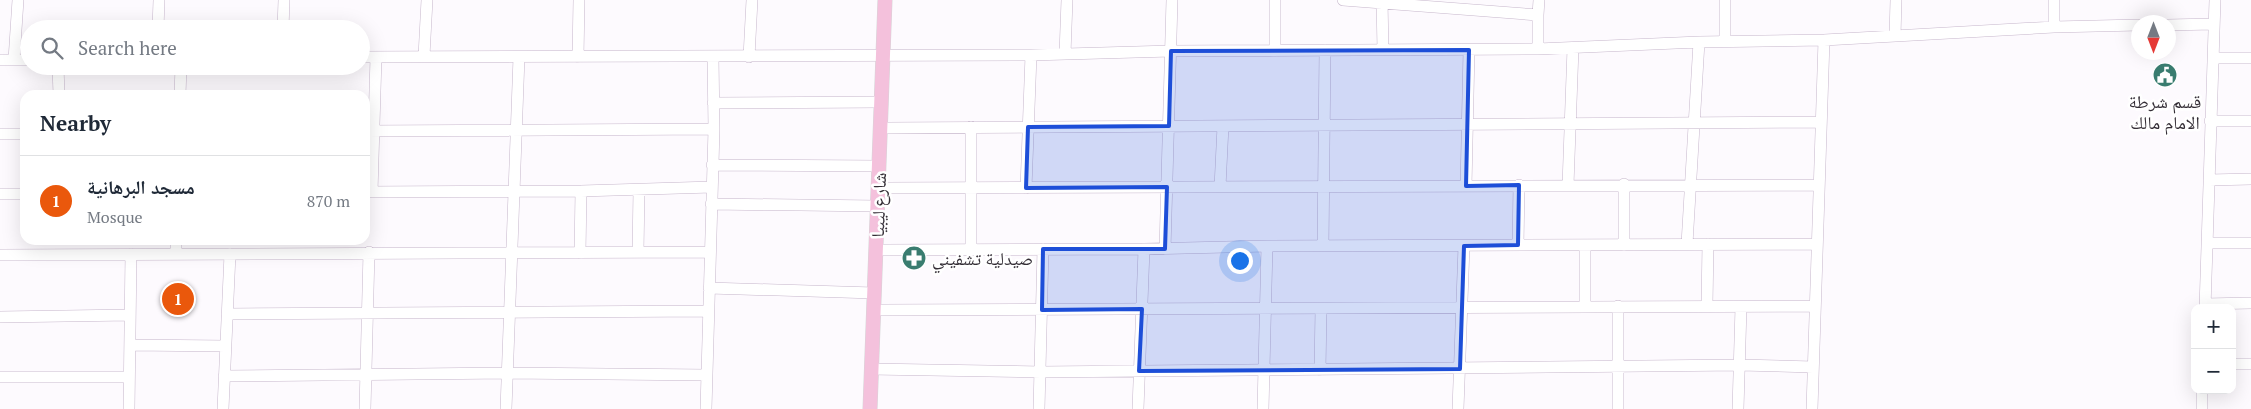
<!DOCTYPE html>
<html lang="en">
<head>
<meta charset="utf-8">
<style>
	:root { --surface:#fff; --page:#f6f6f7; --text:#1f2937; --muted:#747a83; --line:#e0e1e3; --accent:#ea580c }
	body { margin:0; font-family:"PT Serif","Noto Naskh Arabic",serif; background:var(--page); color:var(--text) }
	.controls { position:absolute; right:15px; bottom:15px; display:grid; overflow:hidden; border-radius:10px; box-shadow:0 5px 20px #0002 }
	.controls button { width:45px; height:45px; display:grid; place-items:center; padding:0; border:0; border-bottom:1px solid var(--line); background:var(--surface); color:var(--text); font:25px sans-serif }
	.compass { position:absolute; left:2131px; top:15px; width:45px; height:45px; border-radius:50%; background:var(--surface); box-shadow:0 5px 20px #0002; rotate:180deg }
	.you { position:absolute; left:1239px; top:260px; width:18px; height:18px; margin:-12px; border:4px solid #fff; border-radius:50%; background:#1a73e8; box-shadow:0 0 0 8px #1a73e833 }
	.badge { display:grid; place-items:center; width:32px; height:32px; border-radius:50%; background:var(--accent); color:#fff; font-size:16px; font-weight:700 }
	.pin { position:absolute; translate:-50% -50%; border:2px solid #fff; box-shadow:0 1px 5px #0006 }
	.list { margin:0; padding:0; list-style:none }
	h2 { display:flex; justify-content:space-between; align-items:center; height:65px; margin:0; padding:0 20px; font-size:21px }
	h2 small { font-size:16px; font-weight:400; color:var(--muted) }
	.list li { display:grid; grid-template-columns:32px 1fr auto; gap:15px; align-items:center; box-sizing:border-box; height:90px; padding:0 20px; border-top:1px solid var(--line) }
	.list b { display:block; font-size:19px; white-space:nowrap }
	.list p { margin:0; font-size:16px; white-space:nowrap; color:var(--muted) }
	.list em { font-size:16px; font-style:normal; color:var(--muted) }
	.icon { flex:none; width:28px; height:28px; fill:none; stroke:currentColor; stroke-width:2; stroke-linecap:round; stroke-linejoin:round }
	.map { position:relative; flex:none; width:2251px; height:409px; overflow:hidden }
	.search { position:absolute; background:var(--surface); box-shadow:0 5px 20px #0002; left:20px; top:20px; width:350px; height:55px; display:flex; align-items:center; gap:12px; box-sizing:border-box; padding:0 18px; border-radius:28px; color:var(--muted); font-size:19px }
	.panel { position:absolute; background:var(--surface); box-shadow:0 5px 20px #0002; left:20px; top:90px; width:350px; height:155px; border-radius:15px }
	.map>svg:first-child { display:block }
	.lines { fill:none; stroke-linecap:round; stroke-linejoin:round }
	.minor-casing { stroke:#c7b7cc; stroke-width:12 }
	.major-casing { stroke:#d6d5d7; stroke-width:15 }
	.minor { stroke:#fff; stroke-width:11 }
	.major { stroke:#f4c1dc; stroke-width:14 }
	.marked { fill:#1d4ed8; fill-opacity:0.2; stroke:#1d4ed8; stroke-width:4; stroke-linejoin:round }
	.labels { text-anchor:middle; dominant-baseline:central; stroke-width:5; stroke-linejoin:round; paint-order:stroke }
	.poi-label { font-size:18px; fill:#342e36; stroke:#fff }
	.street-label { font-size:18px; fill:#342e36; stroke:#fff }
</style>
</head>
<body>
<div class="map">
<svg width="2251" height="409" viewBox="0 0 2251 409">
	<rect width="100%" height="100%" fill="#fdfafe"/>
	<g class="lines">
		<defs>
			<path id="minor" d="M 1343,0 L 1538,15 L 1539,0
				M 1382,0 L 1383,50
				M 1725,0 L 1725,41
				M 2168,25 L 2213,24
				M 2054,27 L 2054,0
				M 158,29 L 159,0
				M 283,29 L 284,0
				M 1895,36 L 1896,0
				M 1538,49 L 1538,15
				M 1275,51 L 1275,0
				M 1065,54 L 1067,0
				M 424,56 L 427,0
				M 361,57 L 1031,55 L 1171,51 L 1538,49 L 1699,42 L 1824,40 L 2054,27 L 2138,25
				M 578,57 L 579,0
				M 749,57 L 752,0
				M 2213,58 L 2251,58
				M 0,60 L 29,60
				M 14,60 L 18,0
				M 58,66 L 59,95
				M 180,95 L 181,66
				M 713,103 L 880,102
				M 2210,121 L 2251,121
				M 888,128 L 1821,122
				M 365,131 L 714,129
				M 0,134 L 25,134
				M 712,165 L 879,166
				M 2209,180 L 2251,179
				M 1624,184 L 1624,245
				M 1568,185 L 1573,48
				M 1466,186 L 1469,50
				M 1220,187 L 1223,126
				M 886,188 L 1819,185
				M 1026,188 L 1031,55
				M 365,192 L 581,191 L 712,187
				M 372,192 L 376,57
				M 0,194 L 25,194
				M 711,204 L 877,206
				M 2208,243 L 2251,243
				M 1687,244 L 1699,42
				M 1518,245 L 1519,185
				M 1323,246 L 1325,50
				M 1585,246 L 1585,306
				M 971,249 L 971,127
				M 1165,249 L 1172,0
				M 884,250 L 1144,249 L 1267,246 L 1817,244
				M 638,252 L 639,190
				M 580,253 L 581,191
				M 176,254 L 176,240
				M 0,255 L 709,252
				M 709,288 L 874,293
				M 2205,304 L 2251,303
				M 1707,305 L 1708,244
				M 2205,308 L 2215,0
				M 882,310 L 1814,306
				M 227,314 L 708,311
				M 0,317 L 130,315
				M 130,345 L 226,346
				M 2232,364 L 2251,364
				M 871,369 L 1041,372 L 1740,365 L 1813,367
				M 1320,370 L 1321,309
				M 224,376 L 507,373 L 707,375
				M 0,377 L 129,377
				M 129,409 L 131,254
				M 223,409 L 230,254
				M 365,409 L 369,252
				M 506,409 L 519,57
				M 706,409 L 714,129 L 713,57
				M 1039,409 L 1043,249
				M 1138,409 L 1144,249
				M 1263,409 L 1267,246
				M 1458,409 L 1464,246
				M 1618,409 L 1618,306
				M 1738,409 L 1741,307
				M 1812,409 L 1824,40
				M 2202,409 L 2202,390"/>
			<path id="major" d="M 870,409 L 885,0"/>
		</defs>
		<use href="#minor" class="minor-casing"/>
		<use href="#major" class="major-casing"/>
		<use href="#minor" class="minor"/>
		<use href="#major" class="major"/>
	</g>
	<path class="marked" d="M 1469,50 L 1466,186 L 1519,185 L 1518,245 L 1464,246 L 1460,369 L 1139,371 L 1142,309 L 1042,310 L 1043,249 L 1165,249 L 1167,187 L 1026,188 L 1028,127 L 1169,126 L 1171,51 Z"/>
	<defs>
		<symbol id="civic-disc" viewBox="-11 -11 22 22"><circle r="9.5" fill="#397c6f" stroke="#fff"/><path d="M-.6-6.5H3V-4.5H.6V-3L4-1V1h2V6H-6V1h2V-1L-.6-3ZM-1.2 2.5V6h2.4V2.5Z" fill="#fff"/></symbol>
		<symbol id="pharmacy-disc" viewBox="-11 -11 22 22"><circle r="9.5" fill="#397c6f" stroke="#fff"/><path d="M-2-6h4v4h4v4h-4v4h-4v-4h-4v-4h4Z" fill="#fff"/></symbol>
	</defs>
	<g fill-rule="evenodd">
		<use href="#civic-disc" x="2151" y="61" width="28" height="28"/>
		<use href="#pharmacy-disc" x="900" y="244" width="28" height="28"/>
	</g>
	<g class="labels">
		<g class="poi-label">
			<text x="2165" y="101">قسم شرطة<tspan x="2165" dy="21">الامام مالك</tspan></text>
			<text x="932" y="258" text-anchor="start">صيدلية تشفيني</text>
		</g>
		<g class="street-label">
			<text transform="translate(878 205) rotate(-88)">شارع ليبيا</text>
		</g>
	</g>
</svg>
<div class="controls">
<button>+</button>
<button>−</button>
</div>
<svg class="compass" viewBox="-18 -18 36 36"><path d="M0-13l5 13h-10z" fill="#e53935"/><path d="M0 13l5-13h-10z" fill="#747a83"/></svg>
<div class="you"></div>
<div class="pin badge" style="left:178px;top:299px">1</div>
<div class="search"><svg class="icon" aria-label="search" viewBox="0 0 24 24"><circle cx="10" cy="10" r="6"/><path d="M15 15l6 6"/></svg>Search here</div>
<section class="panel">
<h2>Nearby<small></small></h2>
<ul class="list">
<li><span class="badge">1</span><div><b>مسجد البرهانية</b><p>Mosque</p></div><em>870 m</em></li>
</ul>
</section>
</div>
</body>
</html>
